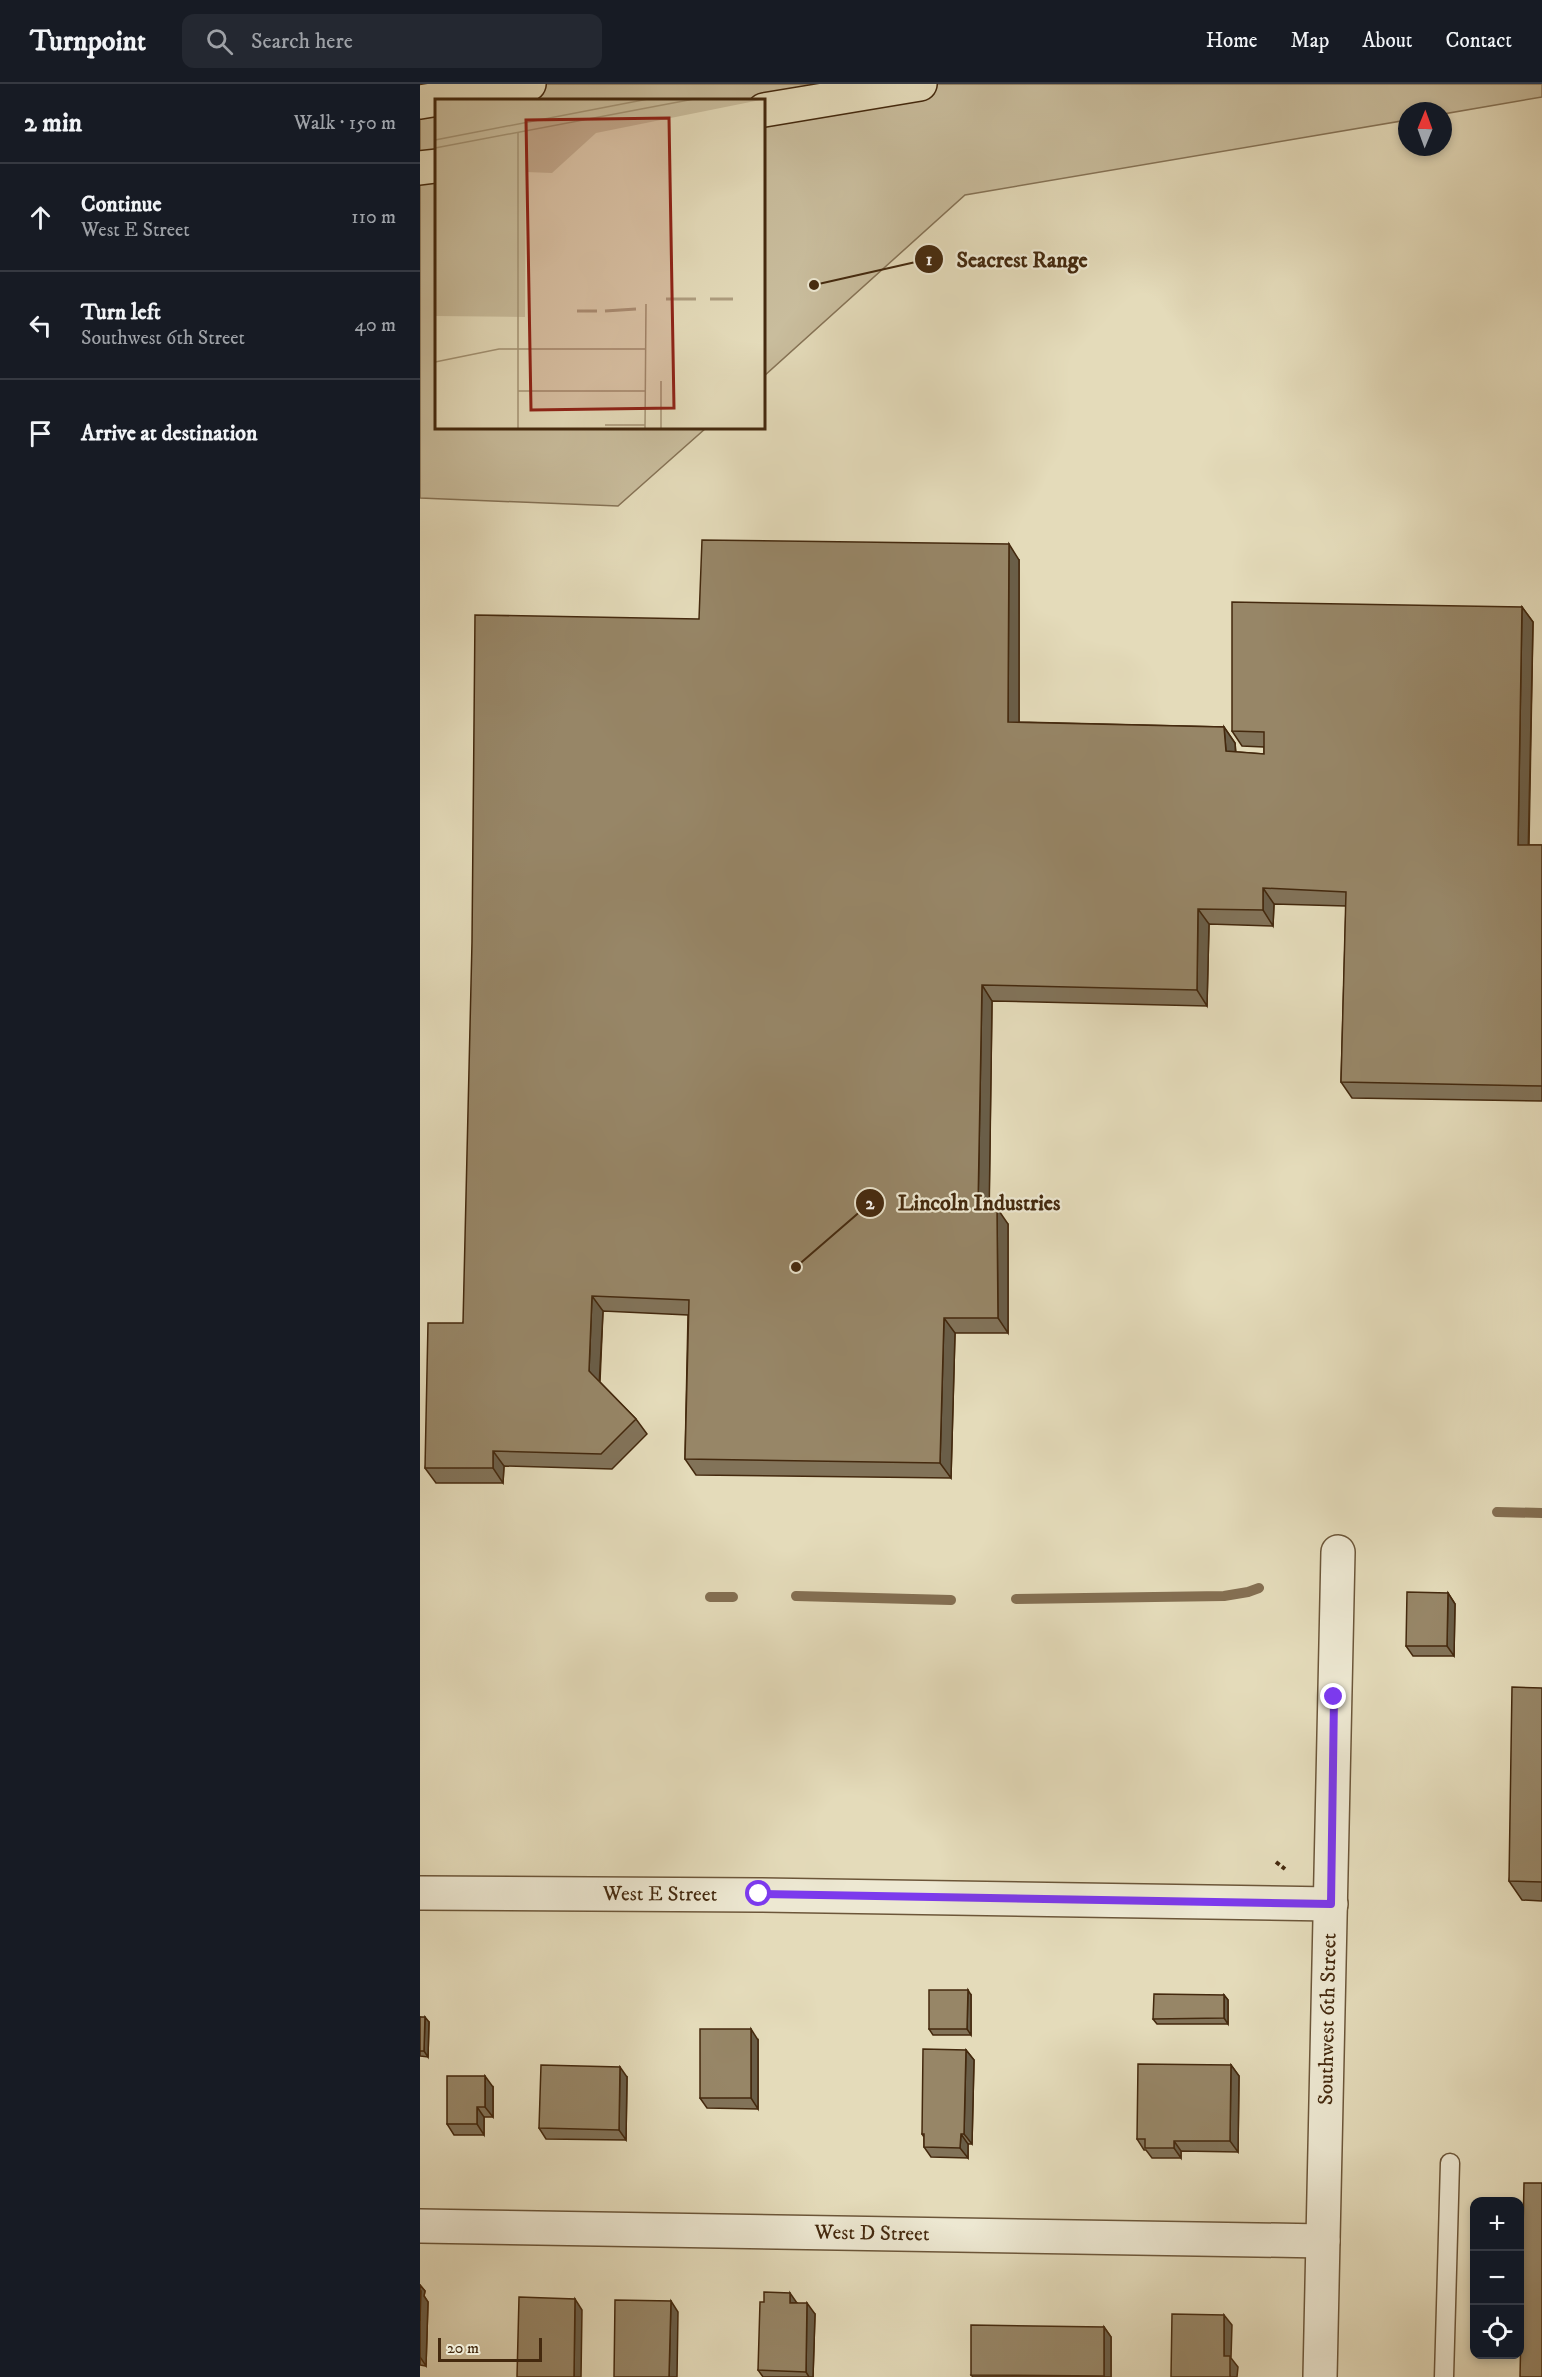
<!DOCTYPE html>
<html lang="en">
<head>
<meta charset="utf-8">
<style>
	:root { --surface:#171b24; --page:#242831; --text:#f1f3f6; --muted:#9ea1a6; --line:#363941 }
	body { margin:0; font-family:"IM FELL DW Pica",serif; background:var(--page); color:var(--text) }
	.controls { position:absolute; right:18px; bottom:18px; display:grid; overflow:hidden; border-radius:12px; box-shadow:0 3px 9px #0003 }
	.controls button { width:54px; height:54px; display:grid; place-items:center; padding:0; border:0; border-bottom:2px solid var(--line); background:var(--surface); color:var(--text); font:30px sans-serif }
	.compass { position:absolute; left:978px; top:18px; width:54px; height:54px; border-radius:50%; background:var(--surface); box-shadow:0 3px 9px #0003; rotate:1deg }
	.scale { position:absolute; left:18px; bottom:15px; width:104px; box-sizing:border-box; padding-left:6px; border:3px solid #44290e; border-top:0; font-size:16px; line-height:21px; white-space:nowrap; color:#44290e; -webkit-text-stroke:4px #ede8d2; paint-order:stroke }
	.stop { position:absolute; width:18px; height:18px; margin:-14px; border:4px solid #7c3aed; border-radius:50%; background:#fff }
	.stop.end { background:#7c3aed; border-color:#fff; box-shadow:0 2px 6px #0008 }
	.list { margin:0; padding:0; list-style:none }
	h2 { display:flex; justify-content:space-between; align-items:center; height:78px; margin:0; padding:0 24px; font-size:26px }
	h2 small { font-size:20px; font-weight:400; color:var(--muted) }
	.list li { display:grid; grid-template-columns:39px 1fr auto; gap:18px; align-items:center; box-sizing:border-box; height:108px; padding:0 24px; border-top:2px solid var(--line) }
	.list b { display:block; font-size:22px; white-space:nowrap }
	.list p { margin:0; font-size:20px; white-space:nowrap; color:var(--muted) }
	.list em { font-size:20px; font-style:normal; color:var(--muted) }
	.icon { flex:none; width:33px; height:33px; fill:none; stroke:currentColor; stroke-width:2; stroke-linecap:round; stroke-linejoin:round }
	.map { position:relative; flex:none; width:1122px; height:2293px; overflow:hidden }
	header { display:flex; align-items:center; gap:36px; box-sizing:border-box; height:84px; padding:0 30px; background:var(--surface); border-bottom:2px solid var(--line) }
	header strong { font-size:28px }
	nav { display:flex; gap:33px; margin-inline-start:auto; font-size:21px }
	.search { width:420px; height:54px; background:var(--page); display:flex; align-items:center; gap:15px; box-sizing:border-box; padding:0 21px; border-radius:12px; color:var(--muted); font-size:22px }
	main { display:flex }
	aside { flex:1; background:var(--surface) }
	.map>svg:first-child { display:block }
	.green { fill:#c9bd9d; stroke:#867356; stroke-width:1.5 }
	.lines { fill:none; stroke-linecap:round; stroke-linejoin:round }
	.stream { stroke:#846f52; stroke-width:10 }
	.service-casing { stroke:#6c5639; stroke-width:21 }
	.minor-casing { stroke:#6c5639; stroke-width:36 }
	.trunk-casing { stroke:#44290e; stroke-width:36 }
	.path { stroke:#44290e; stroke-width:4; stroke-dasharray:4.5 3; stroke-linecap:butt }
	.service { stroke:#ede8d2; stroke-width:18 }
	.minor { stroke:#ede8d2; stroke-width:33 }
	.trunk { stroke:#e4dbba; stroke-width:33 }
	.wall { fill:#827359; stroke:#44290e; stroke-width:1.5 }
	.shaded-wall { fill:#6a5e48; stroke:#44290e; stroke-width:1.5 }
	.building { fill:#978667; stroke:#44290e; stroke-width:1.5 }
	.route { stroke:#7c3aed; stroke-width:8 }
	.labels { text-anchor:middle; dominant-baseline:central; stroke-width:4.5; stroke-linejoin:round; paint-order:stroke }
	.street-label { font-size:21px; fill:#44290e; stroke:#ede8d2 }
	.inset-river { fill:none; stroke:#ae9e80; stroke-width:3 }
	.inset-road { fill:none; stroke:#a49475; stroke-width:1.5 }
	.view { fill:#8f2418; fill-opacity:0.15; stroke:#8f2418; stroke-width:3 }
	.inset-edge { fill:none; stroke:#44290e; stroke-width:3 }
	.leader { fill:none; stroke:#44290e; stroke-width:2 }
	.callout-dot { fill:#44290e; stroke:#ede8d2; stroke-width:2 }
	.mark-label { font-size:18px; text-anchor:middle; font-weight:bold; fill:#fff }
	.callout-label { font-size:22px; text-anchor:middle; font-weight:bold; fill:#44290e; stroke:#ede8d2; stroke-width:4.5; stroke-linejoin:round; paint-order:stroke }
</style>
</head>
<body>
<header>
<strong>Turnpoint</strong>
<div class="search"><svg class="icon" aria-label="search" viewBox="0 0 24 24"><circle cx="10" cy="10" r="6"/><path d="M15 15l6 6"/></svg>Search here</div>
<nav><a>Home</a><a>Map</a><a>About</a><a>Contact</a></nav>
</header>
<main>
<aside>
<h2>2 min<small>Walk · 150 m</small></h2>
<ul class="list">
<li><svg class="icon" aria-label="ahead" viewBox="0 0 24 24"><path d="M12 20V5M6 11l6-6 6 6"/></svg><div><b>Continue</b><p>West E Street</p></div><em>110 m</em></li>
<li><svg class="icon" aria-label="left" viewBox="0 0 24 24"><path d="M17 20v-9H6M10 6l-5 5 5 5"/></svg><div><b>Turn left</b><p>Southwest 6th Street</p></div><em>40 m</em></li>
<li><svg class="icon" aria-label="arrive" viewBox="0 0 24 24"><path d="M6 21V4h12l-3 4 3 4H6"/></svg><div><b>Arrive at destination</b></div></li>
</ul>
</aside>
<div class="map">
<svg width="1122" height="2293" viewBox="0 0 1122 2293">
	<rect width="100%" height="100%" fill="#e4dbba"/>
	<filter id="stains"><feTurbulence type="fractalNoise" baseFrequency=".00333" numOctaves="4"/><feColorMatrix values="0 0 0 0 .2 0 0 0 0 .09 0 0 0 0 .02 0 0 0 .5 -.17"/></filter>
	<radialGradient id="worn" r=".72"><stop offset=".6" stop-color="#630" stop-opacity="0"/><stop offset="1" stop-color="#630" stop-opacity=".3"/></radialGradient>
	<path class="green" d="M 0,0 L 1122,0 L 1122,13 L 1023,30 L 1023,27 L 987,27 L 987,36 L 545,111 L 344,292 L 344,16 L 16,16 L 16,344 L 286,344 L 198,422 L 0,414 Z"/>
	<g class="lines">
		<path class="stream" d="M 1077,1428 L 1122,1429
			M 376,1512 L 531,1516
			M 290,1513 L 313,1513
			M 596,1515 L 804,1512 L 828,1508 L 839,1504"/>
		<defs>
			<path id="service" d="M 1024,2293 L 1030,2079"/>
			<g id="minor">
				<path id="s1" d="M 0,1809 L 339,1811 L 911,1820"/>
				<path id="s2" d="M 0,2142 L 903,2157"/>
				<path id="s3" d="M 900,2293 L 918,1468"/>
			</g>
			<path id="trunk" d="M 0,18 L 109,0
				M 344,26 L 500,0
				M 0,84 L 16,82"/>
		</defs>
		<use href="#service" class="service-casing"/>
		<use href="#minor" class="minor-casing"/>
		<use href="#trunk" class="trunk-casing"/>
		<path class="path" d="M 856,1778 L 865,1785"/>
		<use href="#service" class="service"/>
		<use href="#minor" class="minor"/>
		<use href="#trunk" class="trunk"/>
	</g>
	<path class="wall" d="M 599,476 L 599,638 L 804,643 L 815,659 L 816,668 L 844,670 L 844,663 L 822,662 L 812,647 L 1102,523 L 1113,538 L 1109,761 L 1122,761 L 1122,1017 L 932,1014 L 921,998 L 926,822 L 854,820 L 853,842 L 789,840 L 787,922 L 572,917 L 569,1124 L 588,1140 L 588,1249 L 535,1249 L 531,1394 L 276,1391 L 265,1375 L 268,1231 L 183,1227 L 180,1298 L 216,1335 L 227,1350 L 192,1385 L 84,1382 L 83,1399 L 16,1399 L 5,1384 L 43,1239 L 279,535 Z
		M 1028,1509 L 1035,1520 L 1034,1572 L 993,1572 L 986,1562 Z
		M 1122,1604 L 1122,1817 L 1102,1816 L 1089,1797 Z
		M 551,1911 L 551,1951 L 513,1951 L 509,1945 Z
		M 804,1911 L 808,1916 L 808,1940 L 737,1940 L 733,1935 Z
		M 0,1933 L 9,1938 L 8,1973 L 0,1972 Z
		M 338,1956 L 338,2025 L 287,2024 L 280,2014 Z
		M 546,1966 L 554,1976 L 552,2060 L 548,2060 L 548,2074 L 511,2073 L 504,2063 L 504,2053 L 502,2050 Z
		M 811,1981 L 819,1992 L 818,2068 L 761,2067 L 761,2074 L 732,2074 L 726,2066 L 724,2066 L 717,2055 Z
		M 207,1993 L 206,2056 L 126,2055 L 119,2044 Z
		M 73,2003 L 73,2033 L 64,2033 L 64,2051 L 34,2051 L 27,2040 Z
		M 0,2201 L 5,2207 L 4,2212 L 8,2218 L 6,2282 L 0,2281 Z
		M 377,2219 L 395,2230 L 393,2293 L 343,2293 L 338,2286 Z
		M 684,2243 L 691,2253 L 691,2293 L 553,2293 L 551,2291 Z"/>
	<path class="shaded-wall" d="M 589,460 L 599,476 L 599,653 L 588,638 Z
		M 1102,523 L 1113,538 L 1108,776 L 1098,761 Z
		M 804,643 L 815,659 L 816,682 L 806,667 Z
		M 843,804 L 854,820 L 853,842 L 843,826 Z
		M 778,825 L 789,840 L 787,922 L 777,906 Z
		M 562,901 L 572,917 L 569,1139 L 558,1124 Z
		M 577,1124 L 588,1140 L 588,1249 L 578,1234 Z
		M 172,1212 L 183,1227 L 179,1303 L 169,1287 Z
		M 524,1234 L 535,1249 L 531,1394 L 520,1379 Z
		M 73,1367 L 84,1382 L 83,1399 L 73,1384 Z
		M 1028,1509 L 1035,1520 L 1034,1572 L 1027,1562 Z
		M 548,1906 L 551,1911 L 551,1951 L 547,1945 Z
		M 804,1911 L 808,1916 L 808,1940 L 804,1934 Z
		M 5,1933 L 9,1938 L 8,1973 L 4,1967 Z
		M 331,1945 L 338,1956 L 338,2025 L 331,2014 Z
		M 546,1966 L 554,1976 L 552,2060 L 544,2050 Z
		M 811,1981 L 819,1992 L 818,2068 L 810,2057 Z
		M 200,1983 L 207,1993 L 206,2056 L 199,2046 Z
		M 65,1992 L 73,2003 L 73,2033 L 65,2023 Z
		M 57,2023 L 64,2033 L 64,2051 L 57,2040 Z
		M 541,2050 L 548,2060 L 548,2074 L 540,2064 Z
		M 754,2057 L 761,2067 L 761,2074 L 754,2064 Z
		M 0,2201 L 5,2207 L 4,2212 L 8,2218 L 6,2282 L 0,2273 Z
		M 370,2209 L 377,2219 L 370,2219 Z
		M 155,2215 L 162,2226 L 161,2293 L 154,2293 Z
		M 251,2217 L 258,2228 L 257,2293 L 249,2293 Z
		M 387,2219 L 395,2230 L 393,2293 L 389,2293 L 386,2288 Z
		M 804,2231 L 812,2241 L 811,2274 L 818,2283 L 817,2293 L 810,2293 L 804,2272 Z
		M 684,2243 L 691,2253 L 691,2293 L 685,2293 L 684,2292 Z"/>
	<path class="building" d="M 282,456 L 589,460 L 588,638 L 804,643 L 806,667 L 844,670 L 844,648 L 812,647 L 812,518 L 1102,523 L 1098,761 L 1122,761 L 1122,1002 L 921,998 L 926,808 L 843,804 L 843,826 L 778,825 L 777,906 L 562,901 L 558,1124 L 577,1124 L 578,1234 L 524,1234 L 520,1379 L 265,1375 L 269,1216 L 172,1212 L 169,1287 L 216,1335 L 181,1370 L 73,1367 L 73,1384 L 5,1384 L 8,1239 L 43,1239 L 52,858 L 55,531 L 279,535 Z
		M 987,1508 L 1028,1509 L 1027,1562 L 986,1562 Z
		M 1092,1603 L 1122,1604 L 1122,1798 L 1089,1797 Z
		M 509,1906 L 548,1906 L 547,1945 L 509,1945 Z
		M 734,1910 L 804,1911 L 804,1934 L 733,1935 Z
		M 0,1933 L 5,1933 L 4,1967 L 0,1967 Z
		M 280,1945 L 331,1945 L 331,2014 L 280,2014 Z
		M 503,1965 L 546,1966 L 544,2050 L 541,2050 L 540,2064 L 504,2063 L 504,2050 L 502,2050 Z
		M 718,1980 L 811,1981 L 810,2057 L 754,2057 L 754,2064 L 725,2064 L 725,2055 L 717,2055 Z
		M 121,1981 L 200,1983 L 199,2046 L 119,2044 Z
		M 27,1992 L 65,1992 L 65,2023 L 57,2023 L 57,2040 L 27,2040 Z
		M 1104,2099 L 1122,2099 L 1122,2293 L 1100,2293 Z
		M 0,2207 L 1,2207 L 0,2237 Z
		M 344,2208 L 370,2209 L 370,2219 L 387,2219 L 386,2288 L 338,2286 L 340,2218 L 344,2218 Z
		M 99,2213 L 155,2215 L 154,2293 L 97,2293 Z
		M 195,2216 L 251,2217 L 249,2293 L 194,2293 Z
		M 752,2230 L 804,2231 L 804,2272 L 810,2272 L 810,2293 L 751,2293 Z
		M 551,2241 L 684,2243 L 684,2292 L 551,2291 Z"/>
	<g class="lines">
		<path class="route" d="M 339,1810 L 911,1820 L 914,1613"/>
	</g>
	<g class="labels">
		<g class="street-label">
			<text stroke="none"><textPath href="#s1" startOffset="240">West E Street</textPath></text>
			<text stroke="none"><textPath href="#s3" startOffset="358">Southwest 6th Street</textPath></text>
			<text stroke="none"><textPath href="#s2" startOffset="452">West D Street</textPath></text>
		</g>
	</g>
	<g transform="translate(15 15)">
		<rect width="330" height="330" fill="#e4dbba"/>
		<path d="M 0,0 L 330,0 L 161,34 L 117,74 L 91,73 L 90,218 L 0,217 Z" fill="#c9bd9d"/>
		<path class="inset-river" d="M 231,200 L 261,200M 275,200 L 298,200M 142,212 L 162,212M 170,212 L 201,210"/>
		<path class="inset-road" d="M 83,33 L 83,330M 0,41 L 213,0M 0,49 L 259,0M 0,263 L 64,250 L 211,250M 83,292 L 211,292M 170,326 L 210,326M 210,330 L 211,205M 226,330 L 226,282"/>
		<path class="view" d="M 234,19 L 239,309 L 96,311 L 91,21 Z"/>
		<rect width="330" height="330" class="inset-edge"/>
	</g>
	<path class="leader" d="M394 201L509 175M376 1183L450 1119"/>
	<g class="callout-dot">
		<circle cx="394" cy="201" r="6"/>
		<circle cx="376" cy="1183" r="6"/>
		<circle cx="509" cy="175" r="15"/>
		<circle cx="450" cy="1119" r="15"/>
	</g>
	<g class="mark-label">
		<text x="509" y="181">1</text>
		<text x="450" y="1125">2</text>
	</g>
	<g class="callout-label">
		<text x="602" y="183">Seacrest Range</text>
		<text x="559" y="1126">Lincoln Industries</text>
	</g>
	<rect width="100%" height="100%" filter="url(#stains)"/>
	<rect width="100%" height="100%" fill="url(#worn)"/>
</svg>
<div class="controls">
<button>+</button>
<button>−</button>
<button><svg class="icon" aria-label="locate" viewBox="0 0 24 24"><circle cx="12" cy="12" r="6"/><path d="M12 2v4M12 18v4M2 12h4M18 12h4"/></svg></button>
</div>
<svg class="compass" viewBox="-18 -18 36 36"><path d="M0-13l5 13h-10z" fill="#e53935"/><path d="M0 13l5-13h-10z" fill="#9ea1a6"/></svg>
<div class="scale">20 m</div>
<div class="stop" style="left:339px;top:1810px"></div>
<div class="stop end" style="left:914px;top:1613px"></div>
</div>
</main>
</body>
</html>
